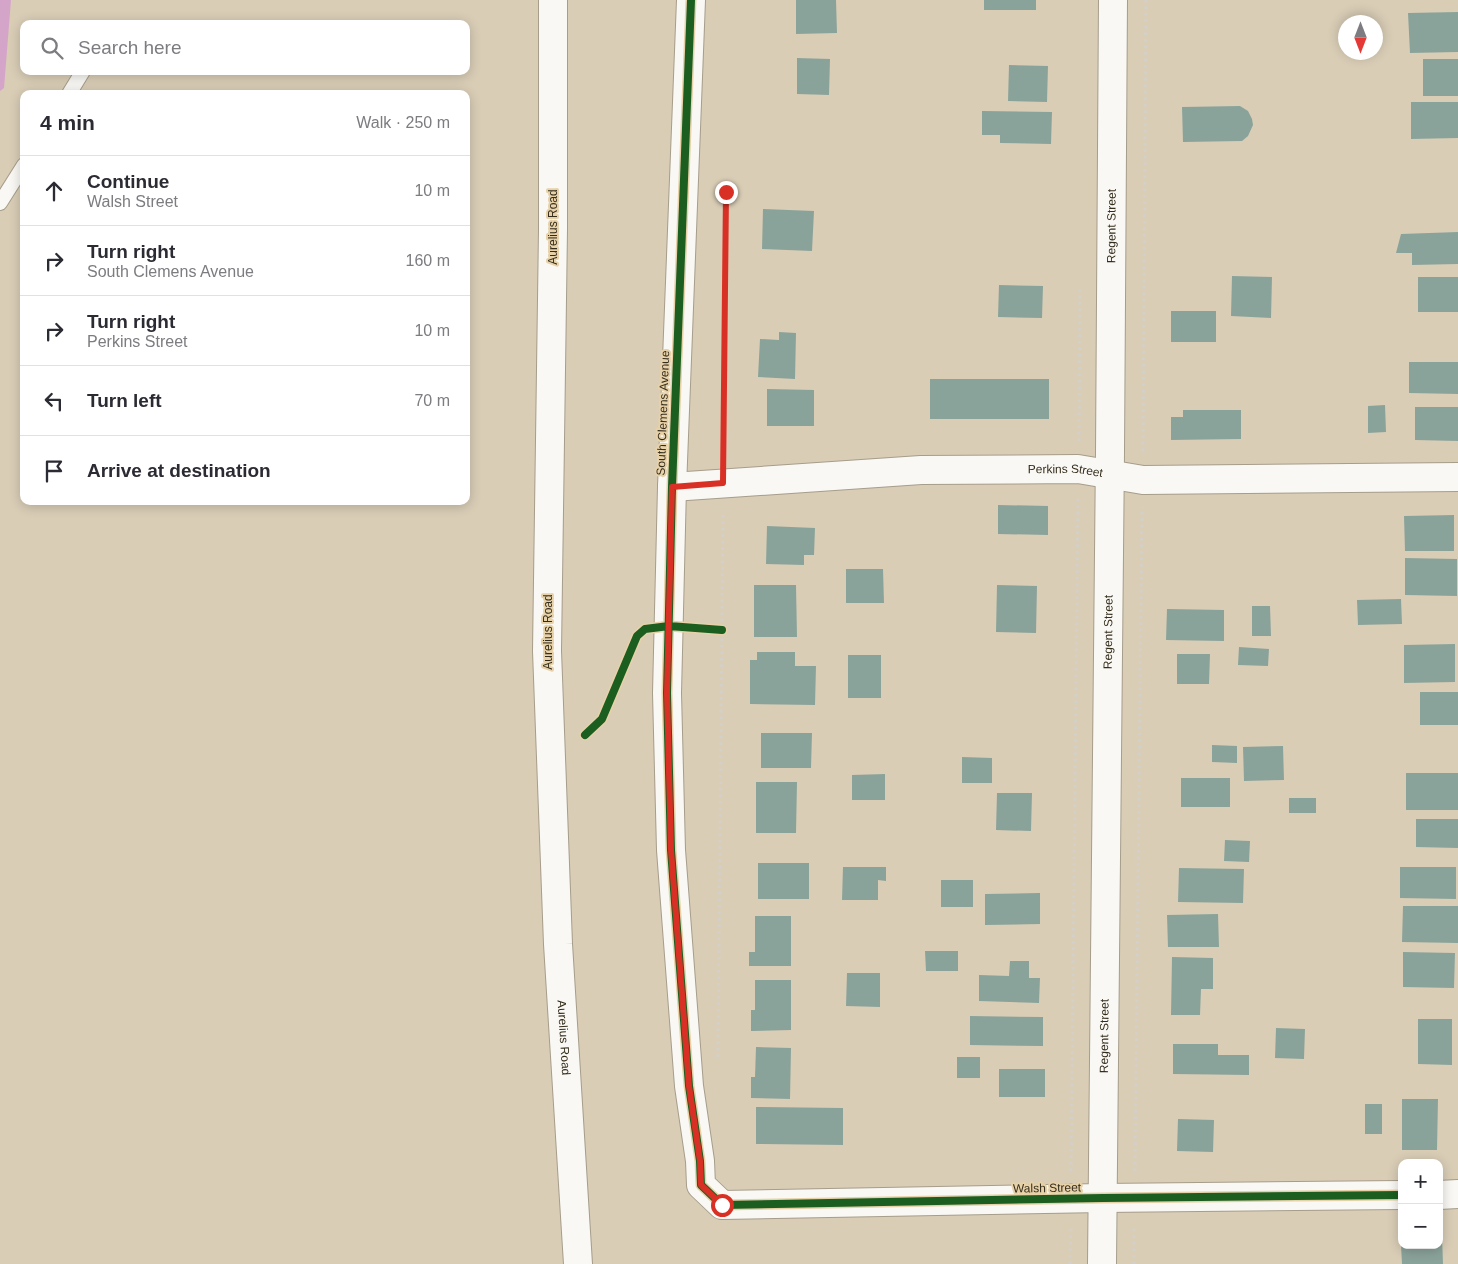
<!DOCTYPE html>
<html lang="en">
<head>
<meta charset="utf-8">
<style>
	:root { --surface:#fff; --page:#f2f2f3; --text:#2b2b33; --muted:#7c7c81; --line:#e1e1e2 }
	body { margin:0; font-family:Arial,sans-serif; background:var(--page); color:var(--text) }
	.controls { position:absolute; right:15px; bottom:15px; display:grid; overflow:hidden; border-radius:10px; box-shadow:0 2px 12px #0003 }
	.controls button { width:45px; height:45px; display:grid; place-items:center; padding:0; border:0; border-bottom:1px solid var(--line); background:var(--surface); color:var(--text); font:25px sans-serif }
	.compass { position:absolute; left:1338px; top:15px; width:45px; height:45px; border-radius:50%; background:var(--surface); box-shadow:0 2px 12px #0003; rotate:180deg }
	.stop { position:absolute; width:15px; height:15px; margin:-11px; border:4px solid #d93025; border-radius:50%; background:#fff }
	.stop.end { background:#d93025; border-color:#fff; box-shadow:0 1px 5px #0008 }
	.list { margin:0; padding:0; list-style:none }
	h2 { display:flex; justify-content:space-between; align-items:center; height:65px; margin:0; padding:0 20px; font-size:21px }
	h2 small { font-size:16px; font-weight:400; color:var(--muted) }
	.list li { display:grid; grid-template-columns:32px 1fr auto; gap:15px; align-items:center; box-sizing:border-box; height:70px; padding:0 20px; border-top:1px solid var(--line) }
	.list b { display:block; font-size:19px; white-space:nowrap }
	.list p { margin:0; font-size:16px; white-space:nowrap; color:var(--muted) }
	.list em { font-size:16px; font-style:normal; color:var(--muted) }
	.icon { flex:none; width:28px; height:28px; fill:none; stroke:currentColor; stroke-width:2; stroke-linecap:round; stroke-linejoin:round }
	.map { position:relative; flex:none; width:1458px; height:1264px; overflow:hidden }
	.search { position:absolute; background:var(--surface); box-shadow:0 2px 12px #0003; left:20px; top:20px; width:450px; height:55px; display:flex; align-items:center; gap:12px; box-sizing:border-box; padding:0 18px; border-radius:10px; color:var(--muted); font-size:19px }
	.panel { position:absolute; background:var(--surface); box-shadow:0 2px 12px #0003; left:20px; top:90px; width:450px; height:415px; border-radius:10px }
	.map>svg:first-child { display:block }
	.forest { fill:#d4a5c8 }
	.building { fill:#8aa39a }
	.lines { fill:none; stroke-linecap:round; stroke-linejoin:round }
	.service-casing { stroke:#a69d8b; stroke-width:16 }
	.minor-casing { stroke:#a69d8b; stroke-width:30 }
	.tertiary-casing { stroke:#a69d8b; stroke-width:30 }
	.path { stroke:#d3d0c9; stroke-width:3; stroke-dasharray:2.5 4; stroke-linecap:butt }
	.service { stroke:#f9f8f4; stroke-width:14 }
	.minor { stroke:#f9f8f4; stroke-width:28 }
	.tertiary { stroke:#f9f8f4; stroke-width:28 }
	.cycleway-casing { stroke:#e7d1a8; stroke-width:11 }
	.cycleway { stroke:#1b5e20; stroke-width:8 }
	.route { stroke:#d93025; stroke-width:6 }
	.labels { text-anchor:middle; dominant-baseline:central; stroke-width:4; stroke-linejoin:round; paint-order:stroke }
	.street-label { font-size:12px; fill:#352d1c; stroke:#e7d1a8 }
</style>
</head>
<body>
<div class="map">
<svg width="1458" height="1264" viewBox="0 0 1458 1264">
	<rect width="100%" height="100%" fill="#d9cdb6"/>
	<path class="forest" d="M 0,0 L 11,0 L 4,88 L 0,91 Z"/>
	<path class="building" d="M 796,0 L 836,0 L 837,33 L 796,34 Z
		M 984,0 L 1036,0 L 1036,10 L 984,10 Z
		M 1458,12 L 1458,52 L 1410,53 L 1408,13 Z
		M 797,58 L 830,59 L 829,95 L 797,94 Z
		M 1423,59 L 1458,59 L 1458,96 L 1423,96 Z
		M 1009,65 L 1048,66 L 1047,102 L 1008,101 Z
		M 1411,102 L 1458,102 L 1458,138 L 1411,139 Z
		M 1240,106 L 1248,111 L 1252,119 L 1253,125 L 1248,136 L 1242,141 L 1183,142 L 1182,107 Z
		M 982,111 L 1052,112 L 1051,144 L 1000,143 L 1000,135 L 982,135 Z
		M 763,209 L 814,211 L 812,251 L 762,249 Z
		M 1458,232 L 1458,264 L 1412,265 L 1412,253 L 1396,253 L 1401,234 Z
		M 1232,276 L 1272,277 L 1271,318 L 1231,316 Z
		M 1418,277 L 1458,277 L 1458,312 L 1418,312 Z
		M 999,285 L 1043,286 L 1042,318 L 998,317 Z
		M 1171,311 L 1216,311 L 1216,342 L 1171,342 Z
		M 779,332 L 796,333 L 795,379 L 758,377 L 760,339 L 779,340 Z
		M 1409,362 L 1458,362 L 1458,394 L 1409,393 Z
		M 930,379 L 1049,379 L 1049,419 L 930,419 Z
		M 767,389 L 814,390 L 814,426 L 767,426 Z
		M 1385,405 L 1386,432 L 1368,433 L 1368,406 Z
		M 1415,407 L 1458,407 L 1458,441 L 1415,440 Z
		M 1183,410 L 1241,410 L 1241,439 L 1171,440 L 1171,417 L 1183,417 Z
		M 998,505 L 1048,506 L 1048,535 L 998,534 Z
		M 1454,515 L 1454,551 L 1405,551 L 1404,516 Z
		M 767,526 L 815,528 L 814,555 L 804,555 L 804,565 L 766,564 Z
		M 1405,558 L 1457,559 L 1457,596 L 1405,595 Z
		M 846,569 L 883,569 L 884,603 L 846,603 Z
		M 754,585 L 796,585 L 797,637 L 754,637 Z
		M 997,585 L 1037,586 L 1036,633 L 996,632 Z
		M 1401,599 L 1402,624 L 1358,625 L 1357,600 Z
		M 1252,606 L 1270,606 L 1271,636 L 1252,636 Z
		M 1167,609 L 1224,610 L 1224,641 L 1166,640 Z
		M 1455,644 L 1455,682 L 1404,683 L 1404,645 Z
		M 1239,647 L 1269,649 L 1268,666 L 1238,665 Z
		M 757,652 L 795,652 L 795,666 L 816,666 L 815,705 L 750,704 L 750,660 L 757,660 Z
		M 1177,654 L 1210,654 L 1209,684 L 1177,684 Z
		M 848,655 L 881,655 L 881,698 L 848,698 Z
		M 1420,692 L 1458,692 L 1458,725 L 1420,725 Z
		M 761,733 L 812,733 L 811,768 L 761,768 Z
		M 1212,745 L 1237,746 L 1237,763 L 1212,762 Z
		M 1283,746 L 1284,780 L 1244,781 L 1243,747 Z
		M 962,757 L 992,758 L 992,783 L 962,783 Z
		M 1406,773 L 1458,773 L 1458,810 L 1406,810 Z
		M 885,774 L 885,800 L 852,800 L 852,775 Z
		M 1181,778 L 1230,778 L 1230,807 L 1181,807 Z
		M 756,782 L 797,782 L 796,833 L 756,833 Z
		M 997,793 L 1032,793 L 1031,831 L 996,830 Z
		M 1289,798 L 1316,798 L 1316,813 L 1289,813 Z
		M 1416,819 L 1458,819 L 1458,848 L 1416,847 Z
		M 1225,840 L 1250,841 L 1249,862 L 1224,861 Z
		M 758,863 L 809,863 L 809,899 L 758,899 Z
		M 843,867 L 886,867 L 886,881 L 878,880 L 878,900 L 842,900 Z
		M 1400,867 L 1456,867 L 1456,899 L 1400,898 Z
		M 1179,868 L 1244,869 L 1243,903 L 1178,902 Z
		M 941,880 L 973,880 L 973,907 L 941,907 Z
		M 1040,893 L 1040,924 L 985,925 L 985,894 Z
		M 1403,906 L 1458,906 L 1458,943 L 1402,942 Z
		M 1218,914 L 1219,947 L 1168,947 L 1167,915 Z
		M 755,916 L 791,916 L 791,966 L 749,966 L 749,952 L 755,952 Z
		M 925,951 L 958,951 L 958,971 L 926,971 Z
		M 1403,952 L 1455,953 L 1454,988 L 1403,987 Z
		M 1172,957 L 1213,958 L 1213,989 L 1201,989 L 1200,1015 L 1171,1015 Z
		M 1010,961 L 1029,961 L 1029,978 L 1040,978 L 1039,1003 L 979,1001 L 979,975 L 1009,976 Z
		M 847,973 L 880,973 L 880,1007 L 846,1006 Z
		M 755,980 L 791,980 L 791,1030 L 751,1031 L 751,1010 L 755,1010 Z
		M 970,1016 L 1043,1017 L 1043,1046 L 970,1045 Z
		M 1418,1019 L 1452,1019 L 1452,1065 L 1418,1064 Z
		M 1276,1028 L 1305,1029 L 1304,1059 L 1275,1058 Z
		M 1173,1044 L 1218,1044 L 1218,1055 L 1249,1055 L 1249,1075 L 1173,1074 Z
		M 756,1047 L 791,1048 L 790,1099 L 751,1098 L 751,1077 L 755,1077 Z
		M 957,1057 L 980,1057 L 980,1078 L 957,1078 Z
		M 999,1069 L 1045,1069 L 1045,1097 L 999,1097 Z
		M 1402,1099 L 1438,1099 L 1437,1150 L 1402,1150 Z
		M 1365,1104 L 1382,1104 L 1382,1134 L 1365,1134 Z
		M 756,1107 L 843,1108 L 843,1145 L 756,1144 Z
		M 1178,1119 L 1214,1120 L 1213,1152 L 1177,1151 Z
		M 1439,1236 L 1442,1236 L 1443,1264 L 1402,1264 L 1401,1245 L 1439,1245 Z"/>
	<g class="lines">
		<defs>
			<path id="service" d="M 69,94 L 83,71
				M 0,203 L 24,165"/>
			<g id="minor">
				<path d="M 691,0 L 672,487 L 667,693 L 671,850 L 689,1086 L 700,1161 L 701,1185 L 722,1205 L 1103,1198 L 1402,1195"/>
				<path id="s1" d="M 672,487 L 921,470 L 1078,469 L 1143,480 L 1458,477"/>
				<path d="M 1439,1195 L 1458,1194"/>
				<path id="s2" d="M 1102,1264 L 1110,452 L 1113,0"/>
			</g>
			<g id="tertiary">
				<path id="s3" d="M 553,0 L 553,229 L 547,651 L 558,944 L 578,1264"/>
			</g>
		</defs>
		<use href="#service" class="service-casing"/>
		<use href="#minor" class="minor-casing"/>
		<use href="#tertiary" class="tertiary-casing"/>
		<path class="path" d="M 1079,441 L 1080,290
			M 1143,451 L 1146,0
			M 723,454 L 726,192
			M 718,1057 L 723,511
			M 1071,1171 L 1078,497
			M 1135,1171 L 1142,507
			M 1070,1264 L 1071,1227
			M 1134,1264 L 1134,1225"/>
		<use href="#service" class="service"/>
		<use href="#minor" class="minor"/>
		<use href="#tertiary" class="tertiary"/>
		<defs>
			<path id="cycleway" d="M 691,0 L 672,487 L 667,693 L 671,850 L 689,1086 L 700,1161 L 701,1185 L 722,1205 L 1103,1198 L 1402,1195
				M 585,735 L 602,719 L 637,636 L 645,629 L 669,626 L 722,630"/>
		</defs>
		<use href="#cycleway" class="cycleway-casing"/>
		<use href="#cycleway" class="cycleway"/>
	</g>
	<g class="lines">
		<path class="route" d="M 722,1205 L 701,1185 L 700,1161 L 689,1086 L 671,850 L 667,693 L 672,487 L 723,483 L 726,192"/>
	</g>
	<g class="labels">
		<g class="street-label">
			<text transform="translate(553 227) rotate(-90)">Aurelius Road</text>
			<text stroke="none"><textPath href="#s2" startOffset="1038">Regent Street</textPath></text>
			<text transform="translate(663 413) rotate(-88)">South Clemens Avenue</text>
			<text stroke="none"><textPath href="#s1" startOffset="394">Perkins Street</textPath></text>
			<text transform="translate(548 632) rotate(-90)">Aurelius Road</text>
			<text stroke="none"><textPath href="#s2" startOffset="632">Regent Street</textPath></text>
			<text stroke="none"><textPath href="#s3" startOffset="1038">Aurelius Road</textPath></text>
			<text stroke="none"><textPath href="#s2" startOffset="228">Regent Street</textPath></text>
			<text transform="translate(1047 1188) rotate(-1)">Walsh Street</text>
		</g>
	</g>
</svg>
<div class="controls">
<button>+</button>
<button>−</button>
</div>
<svg class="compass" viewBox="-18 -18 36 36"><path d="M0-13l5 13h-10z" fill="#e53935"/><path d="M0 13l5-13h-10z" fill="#7c7c81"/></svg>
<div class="stop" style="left:722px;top:1205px"></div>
<div class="stop end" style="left:726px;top:192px"></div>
<div class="search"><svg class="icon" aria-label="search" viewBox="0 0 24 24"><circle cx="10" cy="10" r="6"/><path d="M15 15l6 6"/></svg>Search here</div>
<section class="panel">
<h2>4 min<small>Walk · 250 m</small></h2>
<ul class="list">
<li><svg class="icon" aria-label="ahead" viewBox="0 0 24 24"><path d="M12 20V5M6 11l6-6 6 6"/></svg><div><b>Continue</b><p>Walsh Street</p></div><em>10 m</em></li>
<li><svg class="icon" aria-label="right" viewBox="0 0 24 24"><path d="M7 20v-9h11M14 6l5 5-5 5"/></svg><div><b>Turn right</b><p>South Clemens Avenue</p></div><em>160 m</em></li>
<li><svg class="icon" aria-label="right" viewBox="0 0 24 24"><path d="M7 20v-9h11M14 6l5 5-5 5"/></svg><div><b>Turn right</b><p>Perkins Street</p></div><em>10 m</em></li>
<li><svg class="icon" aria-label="left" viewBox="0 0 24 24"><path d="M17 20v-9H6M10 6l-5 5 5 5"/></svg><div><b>Turn left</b></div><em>70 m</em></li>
<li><svg class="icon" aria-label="arrive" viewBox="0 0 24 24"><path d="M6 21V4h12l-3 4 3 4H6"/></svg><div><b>Arrive at destination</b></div></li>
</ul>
</section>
</div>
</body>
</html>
